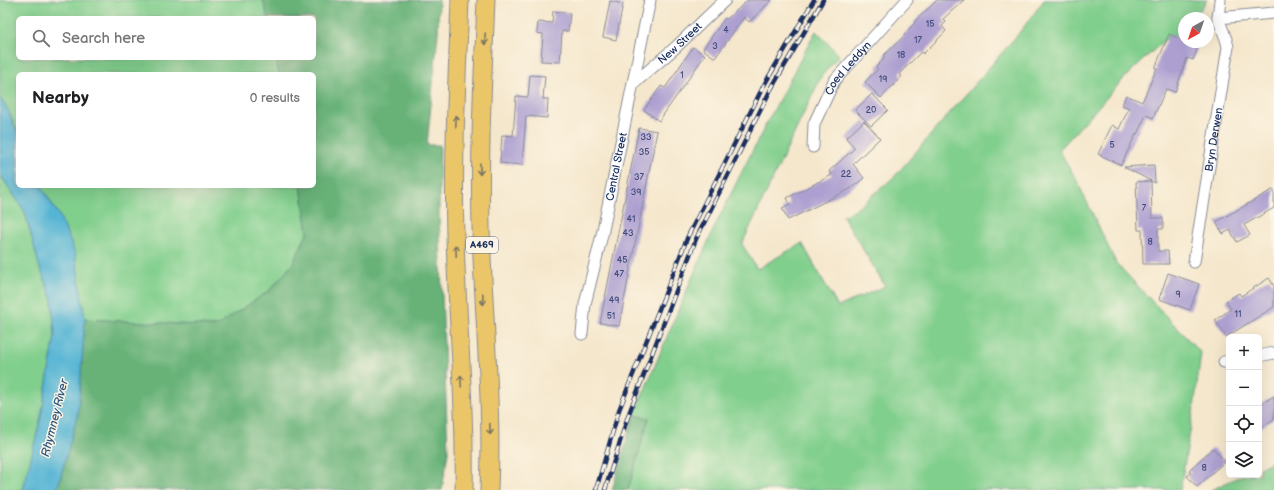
<!DOCTYPE html>
<html lang="en">
<head>
<meta charset="utf-8">
<style>
	:root { --surface:#fff; --page:#f2f2f2; --text:#202124; --muted:#757577; --line:#e0e0e0 }
	body { margin:0; font-family:"Balsamiq Sans",sans-serif; background:var(--page); color:var(--text) }
	.controls { position:absolute; right:12px; bottom:12px; display:grid; overflow:hidden; border-radius:6px; box-shadow:0 4px 16px #0002 }
	.controls button { width:36px; height:36px; display:grid; place-items:center; padding:0; border:0; border-bottom:1px solid var(--line); background:var(--surface); color:var(--text); font:20px sans-serif }
	.compass { position:absolute; left:1178px; top:12px; width:36px; height:36px; border-radius:50%; background:var(--surface); box-shadow:0 4px 16px #0002; rotate:220deg }
	.list { margin:0; padding:0; list-style:none }
	h2 { display:flex; justify-content:space-between; align-items:center; height:52px; margin:0; padding:0 16px; font-size:17px }
	h2 small { font-size:13px; font-weight:400; color:var(--muted) }
	.icon { flex:none; width:22px; height:22px; fill:none; stroke:currentColor; stroke-width:2; stroke-linecap:round; stroke-linejoin:round }
	.map { position:relative; flex:none; width:1274px; height:490px; overflow:hidden }
	.search { position:absolute; background:var(--surface); box-shadow:0 4px 16px #0002; left:16px; top:16px; width:300px; height:44px; display:flex; align-items:center; gap:10px; box-sizing:border-box; padding:0 14px; border-radius:6px; color:var(--muted); font-size:15px }
	.panel { position:absolute; background:var(--surface); box-shadow:0 4px 16px #0002; left:16px; top:72px; width:300px; height:116px; border-radius:6px }
	.map>svg:first-child { display:block }
	.green { fill:#81cf8d; stroke:#4e7f76 }
	.forest { fill:#68b278; stroke:#42706b }
	.water { fill:#56b5d4; stroke:#387299 }
	.building { fill:#ada0d1 }
	.lines { fill:none; stroke-linecap:round; stroke-linejoin:round }
	.street-casing { stroke:#888b95; stroke-width:13 }
	.primary-casing { stroke:#888b95; stroke-width:19 }
	.street { stroke:#fff; stroke-width:11 }
	.primary { stroke:#ebc669; stroke-width:17 }
	.rail-casing { stroke:#1b2f5e; stroke-width:4.5 }
	.rail { stroke:#fcf5e5; stroke-width:3; stroke-dasharray:9; stroke-linecap:butt }
	.oneway { stroke:#797363 }
	.labels { text-anchor:middle; dominant-baseline:central; stroke-width:3; stroke-linejoin:round; paint-order:stroke }
	.number-label { font-size:9px; fill:#404b7b }
	.shield { fill:#fcf5e5; stroke:#5e6a86; stroke-width:1 }
	.shield-label { font-size:10px; font-weight:bold; fill:#1b2f5e }
	.street-label { font-size:11px; fill:#1b2f5e; stroke:#fcf5e5 }
	.water-label { font-size:12px; font-style:italic; fill:#2d5781; stroke:#fcf5e5 }
</style>
</head>
<body>
<div class="map">
<svg width="1274" height="490" viewBox="0 0 1274 490">
	<rect width="100%" height="100%" fill="#fcf5e5"/>
	<filter id="ink" filterUnits="userSpaceOnUse"><feTurbulence type="fractalNoise" baseFrequency=".025" numOctaves="2"/><feDisplacementMap in="SourceGraphic" scale="8" xChannelSelector="R" yChannelSelector="G"/><feConvolveMatrix kernelMatrix="1 2 1 2 8 2 1 2 1" color-interpolation-filters="sRGB"/></filter>
	<filter id="wash" filterUnits="userSpaceOnUse"><feTurbulence type="fractalNoise" baseFrequency=".012" numOctaves="4" result="noise"/><feDisplacementMap in="SourceGraphic" scale="16" xChannelSelector="R" yChannelSelector="G"/><feGaussianBlur stdDeviation="0.9" result="paint"/><feColorMatrix in="noise" values="0 0 0 0 0 0 0 0 0 0 0 0 0 0 0 0 0 1.4 0 .05"/><feComposite in="paint" operator="in"/></filter>
	<g filter="url(#wash)">
		<rect width="100%" height="100%" fill="#f5e7cc"/>
		<path class="green" d="M 0,0 L 263,0 L 268,18 L 18,18 L 18,58 L 276,58 L 279,74 L 18,74 L 18,134 L 8,110 L 0,98 Z
			M 1044,0 L 1207,0 L 1197,14 L 1199,18 L 1184,18 L 1184,34 L 1168,37 L 1129,73 L 1059,150 L 1077,181 L 1116,263 L 1201,353 L 1194,408 L 1180,490 L 628,490 L 649,418 L 634,415 C 662,350 688,284 718,220 C 749,156 782,93 816,31 L 839,55 L 821,77 L 742,244 L 757,269 L 802,243 L 838,307 L 885,286 L 843,216 L 859,207 L 895,176 L 1020,32 Z
			M 0,174 L 25,212 L 39,265 L 52,299 L 55,336 L 41,417 L 23,490 L 0,490 Z
			M 41,186 L 301,186 L 308,232 L 292,265 L 270,290 L 217,326 L 85,319 L 75,253 L 60,217 Z
			M 1274,461 L 1274,490 L 1211,490 L 1243,475 L 1259,475 L 1259,468 Z"/>
		<path class="forest" d="M 263,0 L 439,0 L 438,33 L 427,145 L 440,145 L 439,213 L 448,452 L 442,490 L 57,490 L 78,413 L 85,319 L 217,326 L 270,290 L 292,265 L 308,232 L 301,186 L 314,186 L 314,74 L 279,74 L 276,58 L 314,58 L 314,18 L 268,18 Z
			M 634,415 L 649,418 L 628,490 L 612,490 Z"/>
		<path class="water" d="M 0,98 L 8,110 L 18,134 L 18,186 L 41,186 L 60,217 L 75,253 L 85,319 L 78,413 L 57,490 L 23,490 L 41,417 L 55,336 L 52,299 L 39,265 L 25,212 L 0,174 Z"/>
		<g id="blocks">
			<path class="building" d="M 748,0 L 772,0 L 749,22 L 744,17 L 715,58 L 703,49 L 725,18 L 727,19 Z
				M 937,0 L 964,0 L 943,19 L 946,22 L 942,26 L 946,31 L 923,54 L 921,52 L 899,74 L 902,76 L 881,98 L 865,82 L 878,69 L 876,67 L 885,58 L 883,56 L 905,35 L 904,34 L 915,23 L 914,22 Z
				M 610,1 L 623,4 L 616,40 L 603,37 Z
				M 553,11 L 570,13 L 568,31 L 562,31 L 560,62 L 541,61 L 543,34 L 537,33 L 538,22 L 552,23 Z
				M 1169,34 L 1184,41 L 1184,42 L 1198,47 L 1193,60 L 1187,58 L 1175,92 L 1166,89 L 1153,118 L 1146,115 L 1137,134 L 1136,134 L 1121,165 L 1098,154 L 1112,125 L 1119,129 L 1129,108 L 1122,105 L 1126,95 L 1142,102 L 1157,68 L 1155,68 Z
				M 693,47 L 705,55 L 659,121 L 644,110 L 661,86 L 665,88 Z
				M 530,75 L 545,76 L 543,99 L 548,99 L 547,118 L 526,116 L 522,165 L 500,163 L 502,135 L 513,136 L 516,96 L 528,97 Z
				M 872,94 L 888,110 L 871,126 L 855,110 Z
				M 864,121 L 880,138 L 853,164 L 864,178 L 850,189 L 788,220 L 782,208 L 790,204 L 787,198 L 832,175 L 829,171 L 855,148 L 846,138 Z
				M 639,128 L 657,131 L 619,326 L 600,323 Z
				M 1154,165 L 1155,183 L 1124,167 Z
				M 1151,181 L 1152,218 L 1163,218 L 1163,229 L 1158,229 L 1158,251 L 1168,251 L 1169,264 L 1143,264 L 1142,230 L 1138,230 L 1136,182 Z
				M 1274,189 L 1274,208 L 1244,225 L 1250,235 L 1237,242 L 1230,230 L 1223,234 L 1216,222 Z
				M 1168,273 L 1199,284 L 1190,310 L 1159,299 Z
				M 1269,278 L 1274,286 L 1274,307 L 1226,337 L 1215,320 L 1231,309 L 1226,301 L 1239,293 L 1241,296 Z
				M 1274,396 L 1274,419 L 1259,429 L 1259,405 Z
				M 1213,448 L 1225,461 L 1197,487 L 1187,476 L 1191,473 L 1189,470 Z"/>
		</g>
	</g>
	<g filter="url(#ink)">
		<use href="#blocks" fill-opacity="0" stroke="#888b95" stroke-width="1"/>
		<g class="lines">
			<defs>
				<g id="street">
					<path d="M 1220,0 L 1218,18 L 1274,13"/>
					<path id="s1" d="M 633,84 L 676,47 L 725,0"/>
					<path id="s2" d="M 813,147 L 814,124 L 834,81 L 907,0"/>
					<path id="s3" d="M 1194,262 L 1228,47 L 1226,39 L 1218,18"/>
					<path id="s4" d="M 582,334 L 585,304 L 602,235 L 650,0"/>
					<path d="M 1259,356 L 1274,353"/>
					<path d="M 1224,362 L 1229,361"/>
				</g>
				<path id="primary" d="M 460,0 C 457,79 453,157 455,236 C 457,321 466,405 464,490
					M 486,0 C 483,76 479,151 481,227 C 483,314 493,403 489,490"/>
			</defs>
			<use href="#street" class="street-casing"/>
			<use href="#primary" class="primary-casing"/>
			<use href="#street" class="street"/>
			<use href="#primary" class="primary"/>
			<defs>
				<path id="rail" d="M 596,490 L 619,410 L 688,236 L 764,85 L 814,0
					M 605,490 L 628,416 L 696,239 L 771,89 L 823,0"/>
			</defs>
			<use href="#rail" class="rail-casing"/>
			<use href="#rail" class="rail"/>
		</g>
		<defs><path id="oneway-shaft" d="M-6 0H5M1.5-3L5.5 0L1.5 3" fill="none" stroke-width="1.6" stroke-linecap="round" stroke-linejoin="round"/></defs>
		<g class="oneway">
			<use href="#oneway-shaft" transform="translate(485 39) rotate(92)"/>
			<use href="#oneway-shaft" transform="translate(456 121) rotate(-88)"/>
			<use href="#oneway-shaft" transform="translate(480 169) rotate(90)"/>
			<use href="#oneway-shaft" transform="translate(456 251) rotate(-93)"/>
			<use href="#oneway-shaft" transform="translate(483 299) rotate(87)"/>
			<use href="#oneway-shaft" transform="translate(461 381) rotate(-93)"/>
			<use href="#oneway-shaft" transform="translate(490 429) rotate(88)"/>
		</g>
	</g>
	<g class="labels">
		<g class="number-label">
			<text x="930" y="24">15</text>
			<text x="726" y="30">4</text>
			<text x="918" y="40">17</text>
			<text x="715" y="46">3</text>
			<text x="901" y="55">18</text>
			<text x="682" y="75">1</text>
			<text x="883" y="79">19</text>
			<text x="871" y="110">20</text>
			<text x="646" y="137">33</text>
			<text x="1112" y="145">5</text>
			<text x="644" y="152">35</text>
			<text x="846" y="174">22</text>
			<text x="639" y="177">37</text>
			<text x="636" y="192">39</text>
			<text x="1144" y="208">7</text>
			<text x="631" y="219">41</text>
			<text x="628" y="233">43</text>
			<text x="1150" y="242">8</text>
			<text x="622" y="260">45</text>
			<text x="619" y="274">47</text>
			<text x="1178" y="294">9</text>
			<text x="614" y="300">49</text>
			<text x="1238" y="314">11</text>
			<text x="611" y="316">51</text>
			<text x="1204" y="468">8</text>
		</g>
		<rect class="shield" x="466" y="237" width="32" height="16" rx="3"/>
		<g class="shield-label">
			<text x="482" y="245">A469</text>
		</g>
		<g class="street-label">
			<text stroke="none"><textPath href="#s1" startOffset="62">New Street</textPath></text>
			<text stroke="none"><textPath href="#s2" startOffset="89">Coed Leddyn</textPath></text>
			<text stroke="none"><textPath href="#s3" startOffset="124">Bryn Derwen</textPath></text>
			<text stroke="none"><textPath href="#s4" startOffset="171">Central Street</textPath></text>
		</g>
		<g class="water-label">
			<text transform="translate(55 418) rotate(-76)">Rhymney River</text>
		</g>
	</g>
</svg>
<div class="controls">
<button>+</button>
<button>−</button>
<button><svg class="icon" aria-label="locate" viewBox="0 0 24 24"><circle cx="12" cy="12" r="6"/><path d="M12 2v4M12 18v4M2 12h4M18 12h4"/></svg></button>
<button><svg class="icon" aria-label="layers" viewBox="0 0 24 24"><path d="M12 4l9 5-9 5-9-5zM3 14l9 5 9-5"/></svg></button>
</div>
<svg class="compass" viewBox="-18 -18 36 36"><path d="M0-13l5 13h-10z" fill="#e53935"/><path d="M0 13l5-13h-10z" fill="#757577"/></svg>
<div class="search"><svg class="icon" aria-label="search" viewBox="0 0 24 24"><circle cx="10" cy="10" r="6"/><path d="M15 15l6 6"/></svg>Search here</div>
<section class="panel">
<h2>Nearby<small>0 results</small></h2>
<ul class="list">
</ul>
</section>
</div>
</body>
</html>
